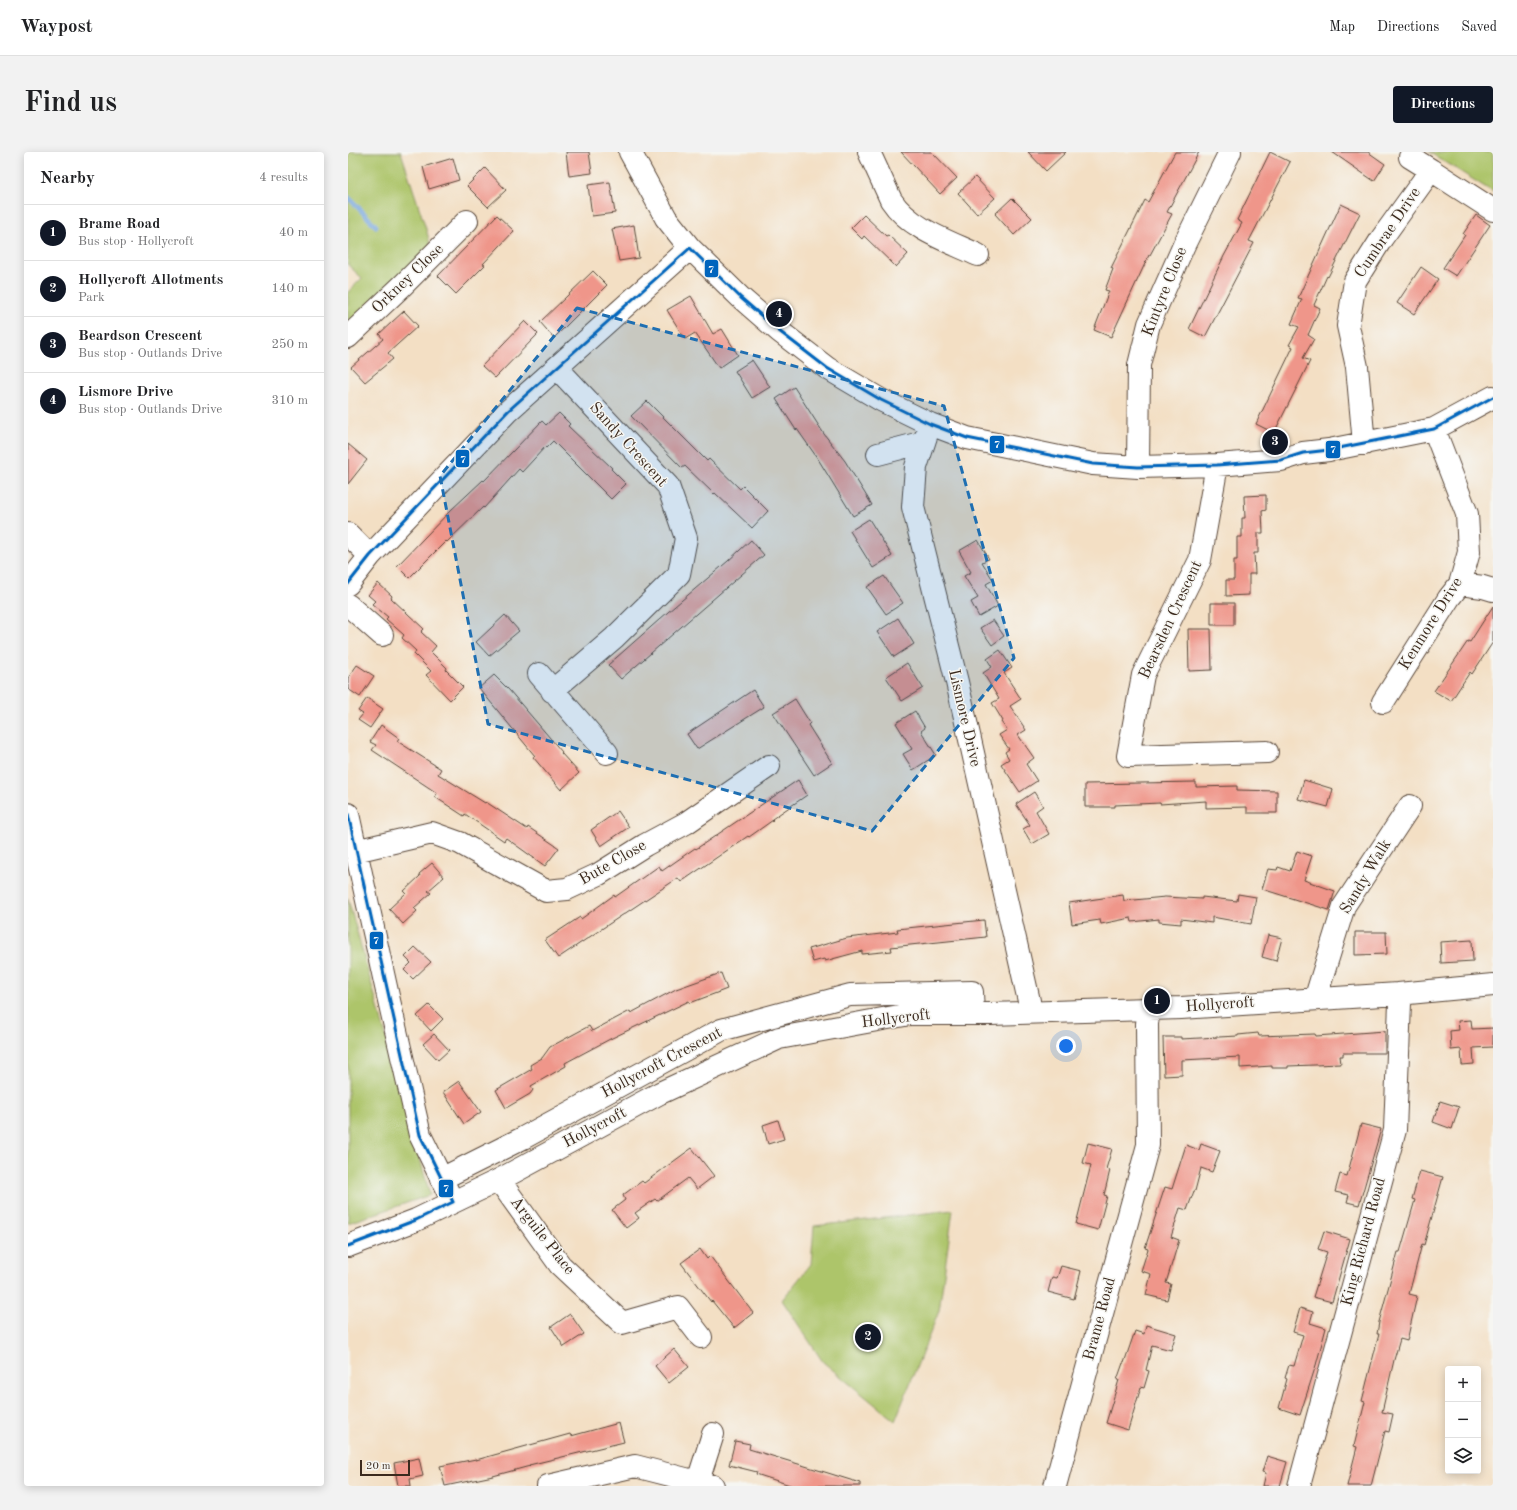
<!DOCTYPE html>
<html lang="en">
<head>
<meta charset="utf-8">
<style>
	:root { --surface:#fff; --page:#f2f2f2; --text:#202124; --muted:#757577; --line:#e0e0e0; --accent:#111827 }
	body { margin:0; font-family:"Old Standard TT",serif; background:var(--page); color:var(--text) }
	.controls { position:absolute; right:12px; bottom:12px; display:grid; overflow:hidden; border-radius:4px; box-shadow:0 2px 10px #0003 }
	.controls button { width:36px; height:36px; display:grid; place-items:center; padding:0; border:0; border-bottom:1px solid var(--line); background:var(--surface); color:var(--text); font:20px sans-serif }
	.scale { position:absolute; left:12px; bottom:10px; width:50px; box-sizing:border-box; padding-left:4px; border:2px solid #3b2a1e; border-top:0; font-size:11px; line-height:14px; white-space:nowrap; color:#3b2a1e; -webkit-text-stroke:3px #f6f6f2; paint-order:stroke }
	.you { position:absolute; left:718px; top:894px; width:14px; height:14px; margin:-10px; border:3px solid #fff; border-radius:50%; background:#1a73e8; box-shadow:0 0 0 6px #1a73e833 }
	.badge { display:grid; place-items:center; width:26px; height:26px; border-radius:50%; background:var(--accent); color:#fff; font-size:13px; font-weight:700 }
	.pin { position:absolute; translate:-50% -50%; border:2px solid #fff; box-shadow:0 1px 4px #0006 }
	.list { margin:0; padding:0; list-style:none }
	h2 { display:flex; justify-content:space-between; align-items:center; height:52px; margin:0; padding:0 16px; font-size:17px }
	h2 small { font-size:13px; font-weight:400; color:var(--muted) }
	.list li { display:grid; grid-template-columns:26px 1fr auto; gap:12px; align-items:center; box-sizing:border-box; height:56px; padding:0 16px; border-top:1px solid var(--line) }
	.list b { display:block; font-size:15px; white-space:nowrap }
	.list p { margin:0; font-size:13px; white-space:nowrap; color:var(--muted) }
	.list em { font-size:13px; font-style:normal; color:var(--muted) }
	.icon { flex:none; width:22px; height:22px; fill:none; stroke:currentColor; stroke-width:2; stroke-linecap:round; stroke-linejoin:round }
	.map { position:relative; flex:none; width:1145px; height:1334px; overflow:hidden; border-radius:4px }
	header { display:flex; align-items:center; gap:24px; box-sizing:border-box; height:56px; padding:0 20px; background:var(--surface); border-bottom:1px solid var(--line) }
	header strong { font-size:19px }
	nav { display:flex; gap:22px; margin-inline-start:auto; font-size:14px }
	.intro { display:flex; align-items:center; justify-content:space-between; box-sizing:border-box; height:96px; padding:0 24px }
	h1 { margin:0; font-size:28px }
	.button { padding:10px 18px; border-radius:4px; background:var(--accent); color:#fff; font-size:14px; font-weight:700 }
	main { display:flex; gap:24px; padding:0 24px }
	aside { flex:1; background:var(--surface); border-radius:4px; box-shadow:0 2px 10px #0003 }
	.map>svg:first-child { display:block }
	.green { fill:#adc56b; stroke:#747844 }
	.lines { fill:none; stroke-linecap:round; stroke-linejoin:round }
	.stream { stroke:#73a4de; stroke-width:5 }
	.building { fill:#ef968a }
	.minor-casing { stroke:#574537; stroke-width:24 }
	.minor { stroke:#fff; stroke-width:22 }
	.bus-1-casing { stroke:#f6f6f2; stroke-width:6 }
	.bus-1 { stroke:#0065bd; stroke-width:3 }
	.marked { fill:#1f6fb2; fill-opacity:0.2; stroke:#1f6fb2; stroke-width:3; stroke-dasharray:8 5; stroke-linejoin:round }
	.labels { text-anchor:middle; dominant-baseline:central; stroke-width:3; stroke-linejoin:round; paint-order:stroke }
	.street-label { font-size:16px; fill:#3b2a1e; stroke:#f6f6f2 }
	.line-badge { stroke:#f6f6f2; stroke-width:1.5 }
	.badge-label { font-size:11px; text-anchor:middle; font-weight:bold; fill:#fff }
</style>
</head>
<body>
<header>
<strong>Waypost</strong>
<nav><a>Map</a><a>Directions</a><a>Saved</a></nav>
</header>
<div class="intro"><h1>Find us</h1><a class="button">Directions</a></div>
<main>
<aside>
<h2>Nearby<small>4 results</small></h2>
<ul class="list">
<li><span class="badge">1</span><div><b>Brame Road</b><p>Bus stop · Hollycroft</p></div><em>40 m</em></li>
<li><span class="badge">2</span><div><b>Hollycroft Allotments</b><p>Park</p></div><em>140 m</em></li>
<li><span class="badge">3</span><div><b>Beardson Crescent</b><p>Bus stop · Outlands Drive</p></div><em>250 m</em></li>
<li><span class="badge">4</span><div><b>Lismore Drive</b><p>Bus stop · Outlands Drive</p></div><em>310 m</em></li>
</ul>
</aside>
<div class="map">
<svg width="1145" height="1334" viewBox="0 0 1145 1334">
	<rect width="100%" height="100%" fill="#f6f6f2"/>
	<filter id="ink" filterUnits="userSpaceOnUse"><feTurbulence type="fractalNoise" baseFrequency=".025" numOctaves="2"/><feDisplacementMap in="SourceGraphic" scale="8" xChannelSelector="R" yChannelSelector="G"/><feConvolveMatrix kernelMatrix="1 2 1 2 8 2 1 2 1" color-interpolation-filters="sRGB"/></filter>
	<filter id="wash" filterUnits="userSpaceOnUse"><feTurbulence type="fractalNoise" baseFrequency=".012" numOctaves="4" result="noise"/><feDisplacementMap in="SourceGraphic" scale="16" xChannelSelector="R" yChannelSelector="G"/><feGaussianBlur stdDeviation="0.9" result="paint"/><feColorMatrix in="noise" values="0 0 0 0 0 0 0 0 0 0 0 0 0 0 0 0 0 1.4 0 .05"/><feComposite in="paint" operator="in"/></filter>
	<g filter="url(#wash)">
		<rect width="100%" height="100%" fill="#f3dfc4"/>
		<path class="green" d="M 0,0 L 53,0 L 79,80 L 83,96 L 0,171 L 0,140 L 14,126 L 0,113 Z
			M 1081,0 L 1145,0 L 1145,40 Z
			M 0,747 L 82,1043 L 0,1071 Z
			M 605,1058 L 591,1159 L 547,1269 L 475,1210 L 434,1148 L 463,1112 L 466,1074 Z"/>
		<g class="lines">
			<path class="stream" d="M 0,45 L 28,74"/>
		</g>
		<g id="blocks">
			<path class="building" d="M 218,0 L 241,0 L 244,21 L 221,24 Z
				M 553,0 L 584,0 L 609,26 L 592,42 Z
				M 680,0 L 718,0 L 698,19 Z
				M 827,0 L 851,0 L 819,60 L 824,62 L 802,103 L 801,103 L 763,185 L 746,178 L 761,139 L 757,138 L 765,117 L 763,116 L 797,48 L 800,50 Z
				M 922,0 L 942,10 L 901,89 L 906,91 L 857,185 L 841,177 L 876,104 L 894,71 L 889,68 Z
				M 984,0 L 1020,0 L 1037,12 L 1026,29 Z
				M 105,6 L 111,28 L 81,37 L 75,15 Z
				M 137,16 L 158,38 L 140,55 L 119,34 Z
				M 627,25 L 647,46 L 629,62 L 610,41 Z
				M 262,30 L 267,61 L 244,64 L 240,33 Z
				M 664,46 L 684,66 L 666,83 L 647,62 Z
				M 993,52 L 1012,61 L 980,125 L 979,124 L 966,153 L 972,156 L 960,183 L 966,187 L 955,206 L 962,209 L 926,281 L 908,272 L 945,195 L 941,193 L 951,175 L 943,172 L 954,147 L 950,146 Z
				M 149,63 L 166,79 L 135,112 L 137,113 L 108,142 L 90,124 Z
				M 516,63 L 538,84 L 540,83 L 560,102 L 548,115 L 516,84 L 514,87 L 503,76 Z
				M 1128,63 L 1142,73 L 1108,124 L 1095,116 L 1117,83 L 1115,82 Z
				M 286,73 L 291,106 L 271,109 L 264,77 Z
				M 1073,115 L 1090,127 L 1066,162 L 1049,151 Z
				M 245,119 L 259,133 L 206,186 L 192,170 Z
				M 343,144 L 365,182 L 374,177 L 390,203 L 371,216 L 347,181 L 337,187 L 319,158 Z
				M 56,159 L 70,174 L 40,201 L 45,207 L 17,230 L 3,215 L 35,187 L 31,182 Z
				M 177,169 L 190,182 L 147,226 L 134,214 Z
				M 404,208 L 422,235 L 404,246 L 387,219 Z
				M 446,235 L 476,282 L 497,309 L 524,353 L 505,364 L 470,307 L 449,277 L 448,278 L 428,247 Z
				M 299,249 L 359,309 L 361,307 L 392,337 L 395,334 L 420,359 L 404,376 L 367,341 L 366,342 L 337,314 L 334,316 L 283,264 Z
				M 211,261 L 222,272 L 220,274 L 264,316 L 263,317 L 278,332 L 263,347 L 205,289 L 198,296 L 197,295 L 174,320 L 171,317 L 136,356 L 135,355 L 99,390 L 98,389 L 61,426 L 49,414 L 103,358 L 135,328 L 136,329 L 194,269 L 198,273 Z
				M 0,292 L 19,308 L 0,332 Z
				M 918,343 L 918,358 L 914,359 L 915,381 L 910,381 L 910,401 L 906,401 L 907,422 L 901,422 L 901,443 L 878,444 L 878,428 L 886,428 L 886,408 L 889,408 L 889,385 L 894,385 L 894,366 L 897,366 L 896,344 Z
				M 521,367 L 544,404 L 525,416 L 502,379 Z
				M 403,388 L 416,403 L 273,527 L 260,513 L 320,460 L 380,409 Z
				M 630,388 L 641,407 L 634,410 L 645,428 L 638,432 L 650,454 L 631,465 L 623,450 L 630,446 L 616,424 L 623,420 L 611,399 Z
				M 536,424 L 555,451 L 538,462 L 519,435 Z
				M 30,431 L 44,444 L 43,446 L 76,477 L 73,480 L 88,494 L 83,500 L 99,516 L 98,518 L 115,535 L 102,548 L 78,523 L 83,519 L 66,502 L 68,499 L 54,486 L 56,483 L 38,467 L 40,465 L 24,452 L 27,449 L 20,443 Z
				M 863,451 L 886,451 L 886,473 L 863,473 Z
				M 1145,454 L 1145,490 L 1124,522 L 1122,520 L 1103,549 L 1086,539 L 1120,489 L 1122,490 Z
				M 157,463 L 171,479 L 141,504 L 128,490 Z
				M 550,466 L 566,492 L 546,505 L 529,480 Z
				M 645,468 L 656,484 L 644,493 L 632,476 Z
				M 840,477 L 863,477 L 864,518 L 841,519 Z
				M 652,498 L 664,516 L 656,521 L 673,547 L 662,554 L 678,578 L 670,583 L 686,606 L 678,612 L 689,629 L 672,640 L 653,612 L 661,607 L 657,600 L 661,597 L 651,583 L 659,578 L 653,570 L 655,569 L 644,551 L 651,547 L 635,521 L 644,515 L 639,507 Z
				M 559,511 L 575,536 L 554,549 L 538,525 Z
				M 9,513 L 26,524 L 12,545 L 0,537 L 0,526 Z
				M 146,523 L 161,538 L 214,600 L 213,601 L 231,621 L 213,638 L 185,605 L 187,604 L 131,536 Z
				M 405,538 L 416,555 L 349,597 L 339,582 Z
				M 19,546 L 35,557 L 22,576 L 10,568 L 15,562 L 10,559 Z
				M 447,547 L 462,571 L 460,573 L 484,611 L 466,623 L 425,561 Z
				M 567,559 L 577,576 L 573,579 L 588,603 L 565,618 L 555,602 L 564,597 L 548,571 Z
				M 33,573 L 51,586 L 49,589 L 93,617 L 90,622 L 137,651 L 138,650 L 179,677 L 180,675 L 211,696 L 197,714 L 158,686 L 156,689 L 117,662 L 116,664 L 87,645 L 89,641 L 24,598 L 28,593 L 22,590 Z
				M 450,628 L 459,643 L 424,667 L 425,668 L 401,685 L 400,684 L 333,730 L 330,726 L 210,806 L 197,788 L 232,765 L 233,767 L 266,743 L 267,745 L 311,714 L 314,719 L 347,696 L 348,697 Z
				M 956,628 L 985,637 L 980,655 L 950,647 Z
				M 848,630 L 848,635 L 889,634 L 889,638 L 929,639 L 929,661 L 899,661 L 899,655 L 858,656 L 858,649 L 812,652 L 812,651 L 767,653 L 767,655 L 737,655 L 737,632 Z
				M 686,640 L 695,654 L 688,659 L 701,682 L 684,692 L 675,677 L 682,673 L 668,652 Z
				M 270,659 L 281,675 L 253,694 L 243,678 Z
				M 949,699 L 964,704 L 956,728 L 987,739 L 981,758 L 914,737 L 920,717 L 929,718 L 930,715 L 942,719 Z
				M 84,711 L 96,725 L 80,739 L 83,741 L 66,756 L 69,759 L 55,772 L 41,757 L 58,741 L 56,739 L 72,724 L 71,722 Z
				M 890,742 L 908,745 L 903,772 L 864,765 L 864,771 L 833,767 L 833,772 L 811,770 L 811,767 L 784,770 L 783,766 L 753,772 L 752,768 L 724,772 L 721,751 L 775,743 L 776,749 L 817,745 L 854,747 L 854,745 L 889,749 Z
				M 636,768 L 638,785 L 543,795 L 544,799 L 514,802 L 514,799 L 477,809 L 476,807 L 465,810 L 461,797 L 499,786 L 550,780 L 549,777 Z
				M 1007,780 L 1038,780 L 1039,802 L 1007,803 Z
				M 920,783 L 934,786 L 928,809 L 914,805 Z
				M 1124,788 L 1125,809 L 1093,811 L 1092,790 Z
				M 67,795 L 83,810 L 65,827 L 56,818 L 63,811 L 57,805 Z
				M 373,821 L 379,837 L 342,851 L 341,849 L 262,887 L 217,911 L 218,914 L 183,934 L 185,938 L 182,942 L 158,956 L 148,938 L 184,917 L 182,913 L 194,906 L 202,895 L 241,874 L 244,879 L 282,859 L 283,861 L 328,837 Z
				M 81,853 L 95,867 L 83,879 L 69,864 Z
				M 1123,868 L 1124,877 L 1145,876 L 1145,895 L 1125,896 L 1126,912 L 1114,913 L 1113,897 L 1103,898 L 1102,879 L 1111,878 L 1110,869 Z
				M 1037,879 L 1037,901 L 995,901 L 995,904 L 992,904 L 993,912 L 940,914 L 940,916 L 924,916 L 924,914 L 892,916 L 892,905 L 834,908 L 834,923 L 816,924 L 815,885 L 833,885 L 833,887 L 890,884 L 890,883 L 910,881 L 911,884 L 967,882 L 968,884 Z
				M 86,882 L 101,898 L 90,908 L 75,892 Z
				M 111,929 L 133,960 L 116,972 L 95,940 Z
				M 1092,949 L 1111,955 L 1104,977 L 1085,970 Z
				M 430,968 L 436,987 L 420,992 L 415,973 Z
				M 1013,972 L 1033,977 L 1011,1053 L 999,1050 L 1001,1043 L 987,1040 L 992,1022 L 999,1024 Z
				M 740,991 L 764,997 L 758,1017 L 762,1018 L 756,1043 L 759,1044 L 750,1078 L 728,1072 L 743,1013 L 735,1011 Z
				M 853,992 L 872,999 L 864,1020 L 853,1016 L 847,1039 L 846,1039 L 839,1058 L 832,1056 L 823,1085 L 831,1088 L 818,1131 L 823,1132 L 819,1148 L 798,1143 L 803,1122 L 793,1119 L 800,1097 L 797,1096 L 817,1035 L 824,1037 L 838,993 L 851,998 Z
				M 344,996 L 366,1024 L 349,1037 L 340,1026 L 309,1049 L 307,1047 L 287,1061 L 291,1066 L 278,1076 L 264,1058 L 277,1048 L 275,1043 L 294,1029 L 296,1031 Z
				M 1072,1019 L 1095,1025 L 1076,1093 L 1074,1092 L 1061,1142 L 1069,1144 L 1059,1189 L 1052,1187 L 1046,1208 L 1034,1260 L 1045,1262 L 1041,1280 L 1037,1279 L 1023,1334 L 999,1334 L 1009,1295 L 1006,1294 L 1017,1250 L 1014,1249 L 1031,1182 L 1029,1182 L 1031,1170 L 1050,1100 L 1052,1100 L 1067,1048 L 1064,1047 Z
				M 976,1079 L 1002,1087 L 984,1150 L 965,1145 L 979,1100 L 970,1097 Z
				M 352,1097 L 359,1107 L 362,1104 L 405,1161 L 386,1176 L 364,1149 L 363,1150 L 333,1111 Z
				M 713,1114 L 733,1119 L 726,1147 L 700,1140 L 704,1125 L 709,1126 Z
				M 952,1156 L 965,1160 L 962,1171 L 978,1176 L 968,1213 L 952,1263 L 931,1256 L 939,1227 L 937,1226 L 941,1213 L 946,1214 L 955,1183 L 945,1180 Z
				M 222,1162 L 236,1182 L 216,1195 L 203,1175 Z
				M 798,1173 L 828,1182 L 823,1198 L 804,1193 L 798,1218 L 801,1219 L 796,1236 L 793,1235 L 780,1278 L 758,1271 L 771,1228 L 769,1228 L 775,1211 L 776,1211 L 787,1179 L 796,1182 Z
				M 326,1197 L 341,1215 L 321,1231 L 307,1214 Z
				M 271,1271 L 276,1290 L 181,1313 L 182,1314 L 145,1324 L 97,1334 L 92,1314 L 128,1307 L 128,1308 L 222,1282 L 223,1284 Z
				M 387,1289 L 402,1292 L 401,1297 L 480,1321 L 512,1331 L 512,1334 L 445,1334 L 408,1322 L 409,1320 L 381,1313 Z
				M 919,1304 L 939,1310 L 932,1334 L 915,1334 L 918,1321 L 914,1320 Z
				M 71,1306 L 75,1324 L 62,1327 L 63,1334 L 50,1334 L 46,1311 Z"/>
		</g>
	</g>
	<g filter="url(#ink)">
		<use href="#blocks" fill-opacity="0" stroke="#574537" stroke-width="1"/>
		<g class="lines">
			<defs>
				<path id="minor" d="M 282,0 L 318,66 L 342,96 L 393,146 L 431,179 L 479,216 L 533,248 L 582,272 L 619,286 L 745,312 L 790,315 L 869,313 L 933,308 L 955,301 L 981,298 L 1086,277 L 1145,245
					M 521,0 L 543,48 C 562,77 600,89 630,103
					M 1062,5 L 1083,18
					M 0,185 L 55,133 L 119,69
					M 582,272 L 568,315 L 565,355 L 609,530 L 681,849 L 682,860
					M 1016,292 L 1009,215 L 1000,174 L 1007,129 L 1034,86 L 1083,18 L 1145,58
					M 530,302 L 576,290
					M 869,313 L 852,408 L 795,523 L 780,604 L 919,600
					M 790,315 L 791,213 L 801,172 L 836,93 L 882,0
					M 0,382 L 22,404
					M 0,432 L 22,404 L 160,259 L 342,96
					M 1112,432 L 1135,435 L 1145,438
					M 0,453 L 34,483
					M 191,522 L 259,601
					M 204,539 L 266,486 L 331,422 L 338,386 L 320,334 L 209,216
					M 1035,550 L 1101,446 L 1112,432 L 1121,400 L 1119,362 L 1086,277
					M 0,662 L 40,844 L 72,983 L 100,1040
					M 7,699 L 84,681 L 112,691 L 198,739 L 219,737 L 251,722 L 297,693 L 338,671 L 421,614
					M 972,847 L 970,838 L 996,754 L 1062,654
					M 93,1027 L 175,986 L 373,878 L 502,843 L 624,840 L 625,862
					M 151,1028 L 212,1113 L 274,1171 L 330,1155 L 353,1185
					M 0,1094 L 68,1068 L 151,1028 L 312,941 L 431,886 L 562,862 L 642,862 L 833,856 L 1050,842 L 1145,833
					M 350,1329 L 365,1282
					M 200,1334 L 287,1314 L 365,1334
					M 707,1334 L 800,993 L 799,872 L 801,857
					M 951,1334 L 1047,978 L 1052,851 L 1050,842"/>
			</defs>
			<use href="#minor" class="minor-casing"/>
			<use href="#minor" class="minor"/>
			<defs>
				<path id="bus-1" d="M 0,432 L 22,404 L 160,259 L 342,96 L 393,146 L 431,179 L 479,216 L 533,248 L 582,272 L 619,286 L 745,312 L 790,315 L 869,313 L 933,308 L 955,301 L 981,298 L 1086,277 L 1145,245
					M 0,662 L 72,983 L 105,1050 L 68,1068 L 0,1094"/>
			</defs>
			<use href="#bus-1" class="bus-1-casing"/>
			<use href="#bus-1" class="bus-1"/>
		</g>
	</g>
	<path class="marked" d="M 229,156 L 596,254 L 666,506 L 524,679 L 140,572 L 92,324 Z"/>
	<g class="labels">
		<g class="street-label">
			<text transform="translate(1040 81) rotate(-56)">Cumbrae Drive</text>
			<text transform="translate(60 127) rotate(-44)">Orkney Close</text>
			<text transform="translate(817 140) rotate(-68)">Kintyre Close</text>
			<text transform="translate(280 293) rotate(48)">Sandy Crescent</text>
			<text transform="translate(823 468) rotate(-65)">Bearsden Crescent</text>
			<text transform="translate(1083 472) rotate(-58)">Kenmore Drive</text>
			<text transform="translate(616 566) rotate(77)">Lismore Drive</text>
			<text transform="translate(265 711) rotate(-30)">Bute Close</text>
			<text transform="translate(1018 725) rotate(-59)">Sandy Walk</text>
			<text transform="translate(872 853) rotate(-4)">Hollycroft</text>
			<text transform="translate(548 867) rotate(-7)">Hollycroft</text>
			<text transform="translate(314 911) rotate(-28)">Hollycroft Crescent</text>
			<text transform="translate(247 976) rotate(-28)">Hollycroft</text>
			<text transform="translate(194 1084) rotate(52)">Arguile Place</text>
			<text transform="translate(1016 1090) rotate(-75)">King Richard Road</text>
			<text transform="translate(752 1167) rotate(-75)">Brame Road</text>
		</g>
	</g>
	<g class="line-badge">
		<rect x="356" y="107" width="15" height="19" rx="4" fill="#0065bd"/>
		<rect x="641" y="283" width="16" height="19" rx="4" fill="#0065bd"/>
		<rect x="977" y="288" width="16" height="19" rx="4" fill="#0065bd"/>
		<rect x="107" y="297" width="15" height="19" rx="4" fill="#0065bd"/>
		<rect x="21" y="779" width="15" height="19" rx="4" fill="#0065bd"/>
		<rect x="90" y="1027" width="16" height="19" rx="4" fill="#0065bd"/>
	</g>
	<g class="badge-label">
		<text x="363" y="121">7</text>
		<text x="649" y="296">7</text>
		<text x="985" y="301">7</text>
		<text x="115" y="311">7</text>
		<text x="28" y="792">7</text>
		<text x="98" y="1040">7</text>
	</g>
</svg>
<div class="controls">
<button>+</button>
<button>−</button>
<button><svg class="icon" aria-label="layers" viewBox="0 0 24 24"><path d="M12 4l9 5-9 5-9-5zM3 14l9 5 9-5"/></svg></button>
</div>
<div class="scale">20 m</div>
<div class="you"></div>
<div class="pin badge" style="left:809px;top:849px">1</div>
<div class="pin badge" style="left:520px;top:1185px">2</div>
<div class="pin badge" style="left:927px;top:290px">3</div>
<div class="pin badge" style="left:431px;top:162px">4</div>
</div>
</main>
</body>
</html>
